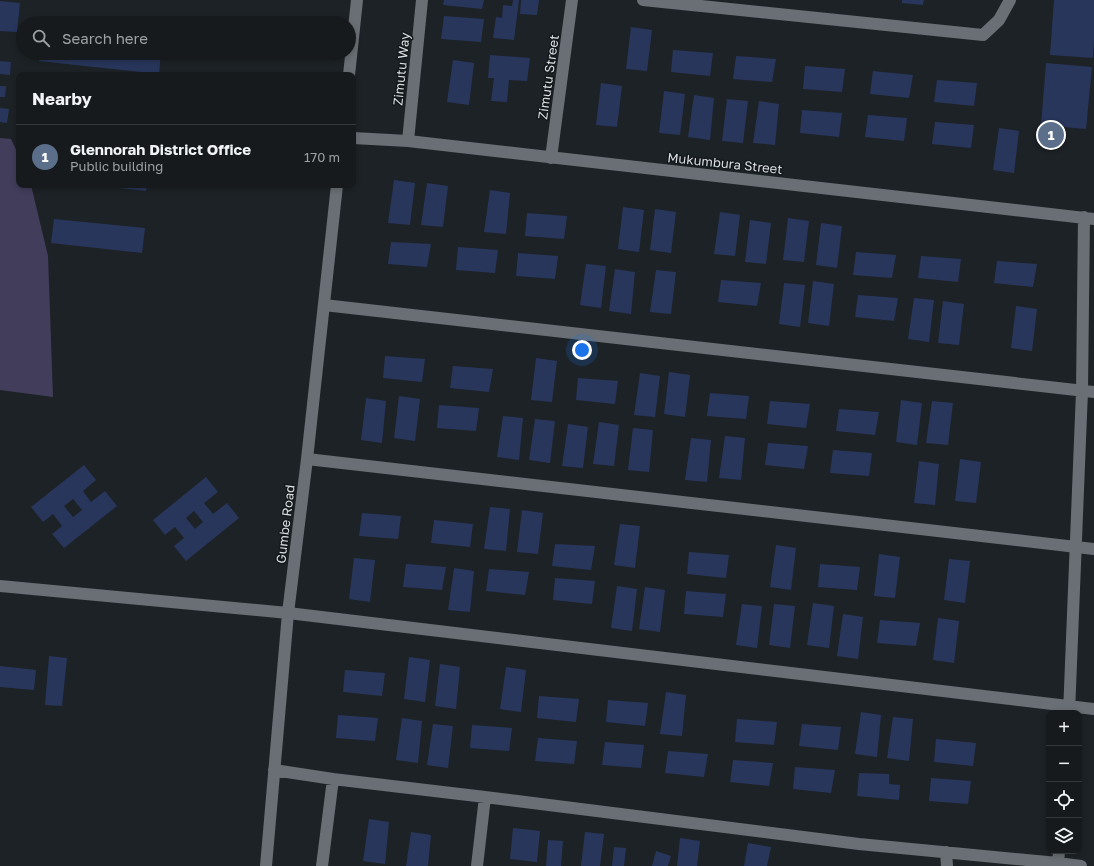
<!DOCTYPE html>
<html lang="en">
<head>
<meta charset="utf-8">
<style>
	:root { --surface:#161a1c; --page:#232729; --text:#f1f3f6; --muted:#9ea1a3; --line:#35383b; --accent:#f29aad }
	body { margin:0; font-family:"Golos Text",sans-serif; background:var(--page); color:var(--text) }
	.controls { position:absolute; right:12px; bottom:12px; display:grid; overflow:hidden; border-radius:8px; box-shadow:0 2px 6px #0003 }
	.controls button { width:36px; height:36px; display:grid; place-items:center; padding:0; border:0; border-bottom:1px solid var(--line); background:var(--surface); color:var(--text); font:20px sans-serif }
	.you { position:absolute; left:582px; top:350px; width:14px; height:14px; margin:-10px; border:3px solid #fff; border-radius:50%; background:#1a73e8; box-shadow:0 0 0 6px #1a73e833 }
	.badge { display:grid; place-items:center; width:26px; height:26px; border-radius:50%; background:var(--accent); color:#fff; font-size:13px; font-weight:700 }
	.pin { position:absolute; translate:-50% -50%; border:2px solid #fff; box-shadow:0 1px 4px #0006 }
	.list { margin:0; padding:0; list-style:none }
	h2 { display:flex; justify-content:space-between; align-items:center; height:52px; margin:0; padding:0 16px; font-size:17px }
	h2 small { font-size:13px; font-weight:400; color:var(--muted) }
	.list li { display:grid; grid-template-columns:26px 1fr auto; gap:12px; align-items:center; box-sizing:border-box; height:64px; padding:0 16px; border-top:1px solid var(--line) }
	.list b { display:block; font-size:15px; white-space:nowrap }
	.list p { margin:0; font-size:13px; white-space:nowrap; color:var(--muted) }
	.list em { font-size:13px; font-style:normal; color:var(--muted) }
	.icon { flex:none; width:22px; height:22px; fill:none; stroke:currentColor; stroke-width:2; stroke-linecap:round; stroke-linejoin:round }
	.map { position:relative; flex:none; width:1094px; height:866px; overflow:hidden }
	.search { position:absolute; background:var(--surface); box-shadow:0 2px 6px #0003; left:16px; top:16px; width:340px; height:44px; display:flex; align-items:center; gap:10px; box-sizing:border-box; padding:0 14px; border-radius:22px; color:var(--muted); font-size:15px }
	.panel { position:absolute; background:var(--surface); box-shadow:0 2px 6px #0003; left:16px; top:72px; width:340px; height:116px; border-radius:8px }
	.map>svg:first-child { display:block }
	.green { fill:#423d5b }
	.building { fill:#28365c; fill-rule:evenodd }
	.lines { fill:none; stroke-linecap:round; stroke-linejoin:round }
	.minor { stroke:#696f74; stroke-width:12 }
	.labels { text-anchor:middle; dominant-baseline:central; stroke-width:3; stroke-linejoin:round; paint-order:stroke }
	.street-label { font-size:13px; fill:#dcdfe2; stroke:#14191d }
</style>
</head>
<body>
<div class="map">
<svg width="1094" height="866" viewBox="0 0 1094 866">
	<rect width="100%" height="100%" fill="#1d2226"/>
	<path class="green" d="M 0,138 L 11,139 L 19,156 L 19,185 L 31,185 L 48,256 L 53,397 L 0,390 Z"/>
	<path class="building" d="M 444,0 L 484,0 L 482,9 L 443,5 Z
		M 513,0 L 519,0 L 514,40 L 493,38 L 496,17 L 502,18 L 503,5 L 512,6 Z
		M 521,0 L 539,0 L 537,15 L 520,14 Z
		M 902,0 L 924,0 L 923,5 L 902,3 Z
		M 1054,0 L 1094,0 L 1094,40 L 1093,58 L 1050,55 Z
		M 0,1 L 20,3 L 17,32 L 0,31 Z
		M 444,16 L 484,19 L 481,42 L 441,39 Z
		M 631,27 L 652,30 L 647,71 L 626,69 Z
		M 673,50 L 713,53 L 710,76 L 671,72 Z
		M 40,53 L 161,53 L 159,74 L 39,61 Z
		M 490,55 L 530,58 L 527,81 L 509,80 L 507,102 L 491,101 L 494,78 L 488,78 Z
		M 736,56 L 776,59 L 772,82 L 733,79 Z
		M 453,60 L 474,63 L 469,105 L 447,102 Z
		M 0,61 L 11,62 L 10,75 L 0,74 Z
		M 1046,63 L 1092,67 L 1086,129 L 1041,125 Z
		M 805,66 L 845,69 L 842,92 L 803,89 Z
		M 873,71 L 913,75 L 909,98 L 870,94 Z
		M 937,80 L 977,83 L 974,106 L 934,102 Z
		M 601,83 L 622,86 L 617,127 L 596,125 Z
		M 0,86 L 6,86 L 5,97 L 0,97 Z
		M 664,91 L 685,94 L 680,135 L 659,133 Z
		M 694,95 L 714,98 L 710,140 L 688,137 Z
		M 727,99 L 748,101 L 743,143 L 722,141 Z
		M 759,101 L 779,104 L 775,145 L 753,143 Z
		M 0,108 L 9,109 L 7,123 L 0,122 Z
		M 802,110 L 842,113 L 839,137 L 800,133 Z
		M 868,115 L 907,118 L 904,141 L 865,137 Z
		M 935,122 L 974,125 L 971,148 L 932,144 Z
		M 999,128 L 1019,131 L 1014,173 L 993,170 Z
		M 394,180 L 415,183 L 410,225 L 388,223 Z
		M 427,183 L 448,186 L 443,227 L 421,225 Z
		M 101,185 L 147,185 L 146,191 L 101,186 Z
		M 490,190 L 510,193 L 506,234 L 484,232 Z
		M 623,207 L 644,210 L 639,252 L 618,249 Z
		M 655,209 L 676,212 L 671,253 L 650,250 Z
		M 720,212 L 740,215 L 735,256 L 714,254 Z
		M 527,213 L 567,216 L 564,239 L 525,236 Z
		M 788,218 L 809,221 L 804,262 L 783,260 Z
		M 54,219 L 145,228 L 142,253 L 51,243 Z
		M 750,220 L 771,223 L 766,264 L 745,262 Z
		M 821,223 L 842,226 L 837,268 L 816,265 Z
		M 391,242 L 431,244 L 427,267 L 388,264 Z
		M 458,247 L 498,250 L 495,273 L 456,270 Z
		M 856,252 L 896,255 L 892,278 L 853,275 Z
		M 518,253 L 558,256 L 555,279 L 516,276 Z
		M 921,256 L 961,259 L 958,282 L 918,278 Z
		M 997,261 L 1037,264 L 1033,287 L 994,283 Z
		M 586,264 L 606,266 L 601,308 L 580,305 Z
		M 615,269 L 635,272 L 631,314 L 609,311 Z
		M 656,270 L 676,272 L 671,314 L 650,312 Z
		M 721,280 L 761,283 L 757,306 L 718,302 Z
		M 813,281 L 834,284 L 829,326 L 808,323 Z
		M 784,283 L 805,285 L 800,327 L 779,324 Z
		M 858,295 L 898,298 L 894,321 L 855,317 Z
		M 914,298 L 934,300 L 929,342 L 908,339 Z
		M 943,301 L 964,304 L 959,345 L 938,343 Z
		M 1016,306 L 1037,309 L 1032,351 L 1011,348 Z
		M 385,356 L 425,359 L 422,382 L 383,378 Z
		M 536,358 L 557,361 L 552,402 L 531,400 Z
		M 453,366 L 493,369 L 489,392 L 450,388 Z
		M 669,372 L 690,375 L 685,417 L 664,414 Z
		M 640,373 L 660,376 L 655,417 L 634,415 Z
		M 578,378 L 618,381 L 615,404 L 576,400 Z
		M 710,393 L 749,396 L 746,419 L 707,416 Z
		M 399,396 L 420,399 L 415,441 L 394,438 Z
		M 366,398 L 386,401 L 382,443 L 361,440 Z
		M 901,400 L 922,403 L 917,445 L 896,442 Z
		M 770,401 L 810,404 L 806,428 L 767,424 Z
		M 932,401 L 953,403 L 948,445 L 926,443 Z
		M 439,405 L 479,408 L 476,431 L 437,428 Z
		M 839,409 L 879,412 L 875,435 L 836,431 Z
		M 503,416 L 523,418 L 519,460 L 497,457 Z
		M 535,419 L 555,421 L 550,463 L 529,460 Z
		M 599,422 L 619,425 L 614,466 L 593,464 Z
		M 568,424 L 588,427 L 583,468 L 562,466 Z
		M 633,428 L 653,430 L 649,472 L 628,470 Z
		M 725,436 L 745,438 L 741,480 L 719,478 Z
		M 691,438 L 711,440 L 707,482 L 685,480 Z
		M 768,443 L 808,446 L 804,469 L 765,465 Z
		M 833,450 L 872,453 L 869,476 L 830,473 Z
		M 960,459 L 981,462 L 976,503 L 955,501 Z
		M 919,461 L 939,464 L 935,505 L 914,503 Z
		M 84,465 L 96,480 L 83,491 L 91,502 L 105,491 L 117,506 L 64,548 L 52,534 L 62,526 L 53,514 L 43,522 L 31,507 ZM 73,499 L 82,510 L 73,517 L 64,506 Z
		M 206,477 L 218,492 L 204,503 L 213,514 L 227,503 L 239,518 L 186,561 L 174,546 L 184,538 L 175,527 L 165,535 L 153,520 ZM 194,511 L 203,522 L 195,529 L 186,518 Z
		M 490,507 L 510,509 L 506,551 L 484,549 Z
		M 522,510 L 543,513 L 538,554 L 517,552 Z
		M 362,513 L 401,516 L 398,539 L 359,536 Z
		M 434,520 L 473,524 L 470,547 L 431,543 Z
		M 620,524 L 640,526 L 635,568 L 614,565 Z
		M 555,544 L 595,546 L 591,570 L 552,566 Z
		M 776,545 L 796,548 L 791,590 L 770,587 Z
		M 689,552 L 729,555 L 726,578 L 687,574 Z
		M 879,554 L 900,557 L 895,598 L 874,596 Z
		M 354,558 L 375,560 L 370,602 L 349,599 Z
		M 949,559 L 970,561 L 965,603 L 944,600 Z
		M 406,564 L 446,567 L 442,590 L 403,587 Z
		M 820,564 L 860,567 L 857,590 L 818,587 Z
		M 454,568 L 474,571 L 470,612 L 448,610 Z
		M 489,569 L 529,572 L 525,595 L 486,591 Z
		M 555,578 L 595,581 L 592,604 L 553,600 Z
		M 617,586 L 637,589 L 632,631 L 611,628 Z
		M 645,587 L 665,590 L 660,632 L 639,629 Z
		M 686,591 L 726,594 L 723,617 L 684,614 Z
		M 813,603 L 834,606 L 829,648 L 807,645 Z
		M 742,604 L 762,606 L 757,648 L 736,645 Z
		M 774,604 L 795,606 L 790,648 L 769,645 Z
		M 843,614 L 863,617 L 858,659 L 837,656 Z
		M 938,618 L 959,621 L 954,663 L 933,660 Z
		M 880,620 L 920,623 L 916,646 L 877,643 Z
		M 49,656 L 67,658 L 62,706 L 45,705 Z
		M 409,657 L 430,660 L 425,702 L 404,699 Z
		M 440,664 L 460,667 L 456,709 L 435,706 Z
		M 0,666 L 36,670 L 34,690 L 0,687 Z
		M 506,667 L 526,670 L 521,712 L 500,709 Z
		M 345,670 L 385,673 L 382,696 L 343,692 Z
		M 666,692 L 686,695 L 682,736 L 660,734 Z
		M 539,696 L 579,699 L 576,722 L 537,718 Z
		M 608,700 L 648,703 L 645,726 L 606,722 Z
		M 861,712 L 881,715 L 877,757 L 855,754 Z
		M 338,715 L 378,718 L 375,741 L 336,738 Z
		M 893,717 L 913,719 L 909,761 L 887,758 Z
		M 402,718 L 422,721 L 418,763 L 396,760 Z
		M 737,719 L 777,722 L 774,745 L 735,742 Z
		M 433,724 L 453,726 L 448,768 L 427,765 Z
		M 802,724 L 841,727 L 838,750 L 799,746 Z
		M 472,725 L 512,728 L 509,751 L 470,748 Z
		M 538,738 L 577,741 L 574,764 L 535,761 Z
		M 936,739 L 976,743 L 973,766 L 934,762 Z
		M 605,742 L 644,745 L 641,768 L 602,765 Z
		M 668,751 L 708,754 L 704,777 L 665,773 Z
		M 733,760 L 773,763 L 769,786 L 730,782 Z
		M 795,767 L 835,770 L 831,793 L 793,789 Z
		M 859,773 L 889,774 L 889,784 L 900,785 L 899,800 L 857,796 Z
		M 931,778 L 971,781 L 968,804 L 929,801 Z
		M 369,819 L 389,822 L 385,864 L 363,861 Z
		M 513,828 L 540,831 L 537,862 L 510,859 Z
		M 411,832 L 431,835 L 428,866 L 406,866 Z
		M 585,832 L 604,834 L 600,866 L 581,866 Z
		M 680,838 L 700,841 L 697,866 L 677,866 Z
		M 548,840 L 563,841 L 561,866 L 546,866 Z
		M 748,843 L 771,847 L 767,866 L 744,866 Z
		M 614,847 L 626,848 L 624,866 L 612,866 Z
		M 656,851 L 671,856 L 668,866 L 652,866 Z"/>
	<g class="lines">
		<path class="minor" d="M 643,0 L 983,35 L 999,20 L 1010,0
			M 349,75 L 357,0
			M 353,138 L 408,141 L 1094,219
			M 408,141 L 422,0
			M 551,158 L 572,0
			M 324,305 L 1094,392
			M 307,459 L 1094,549
			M 0,586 L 288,613 L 1094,709
			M 1069,713 L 1082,391 L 1084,217
			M 274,770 L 333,779 L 485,797 L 859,844 L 1058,863 L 1081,866
			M 946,852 L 947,866
			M 266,866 L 288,613 L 307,459 L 337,185
			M 322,866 L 333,779
			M 477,866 L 485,797
			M 1058,866 L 1059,851"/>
	</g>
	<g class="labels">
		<g class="street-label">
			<text transform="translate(401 69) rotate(-84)">Zimutu Way</text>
			<text transform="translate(548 77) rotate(-82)">Zimutu Street</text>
			<text transform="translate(725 163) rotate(6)">Mukumbura Street</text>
			<text transform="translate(285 524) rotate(-83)">Gumbe Road</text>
		</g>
	</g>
</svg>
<div class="controls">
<button>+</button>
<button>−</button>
<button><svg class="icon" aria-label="locate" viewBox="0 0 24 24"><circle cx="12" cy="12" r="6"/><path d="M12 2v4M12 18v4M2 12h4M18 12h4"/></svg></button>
<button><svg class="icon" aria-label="layers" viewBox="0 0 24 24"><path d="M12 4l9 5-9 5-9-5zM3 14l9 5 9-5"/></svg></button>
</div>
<div class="you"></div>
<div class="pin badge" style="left:1051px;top:135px;background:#5c6f8a">1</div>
<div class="search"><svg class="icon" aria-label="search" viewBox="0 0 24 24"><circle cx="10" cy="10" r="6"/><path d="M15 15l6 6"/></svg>Search here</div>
<section class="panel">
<h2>Nearby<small></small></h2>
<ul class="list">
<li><span class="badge" style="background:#5c6f8a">1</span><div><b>Glennorah District Office</b><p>Public building</p></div><em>170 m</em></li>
</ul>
</section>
</div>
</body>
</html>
